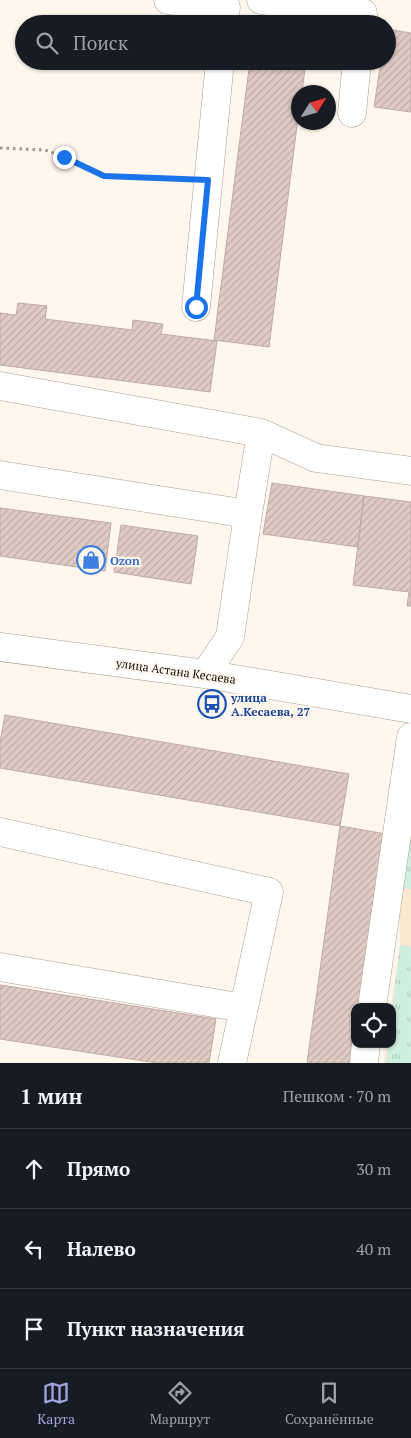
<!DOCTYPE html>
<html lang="ru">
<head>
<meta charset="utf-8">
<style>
	:root { --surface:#171b24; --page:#20242c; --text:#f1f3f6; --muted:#9ea1a6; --line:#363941; --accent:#a0a6dc }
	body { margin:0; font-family:"PT Serif",serif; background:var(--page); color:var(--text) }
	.controls { position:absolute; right:15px; bottom:15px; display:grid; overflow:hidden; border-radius:10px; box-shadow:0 1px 4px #0004 }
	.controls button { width:45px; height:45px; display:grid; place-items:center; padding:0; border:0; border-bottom:1px solid var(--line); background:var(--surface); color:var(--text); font:25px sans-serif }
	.compass { position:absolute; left:291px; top:85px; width:45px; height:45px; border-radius:50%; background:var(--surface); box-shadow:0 1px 4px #0004; rotate:53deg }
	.stop { position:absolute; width:15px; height:15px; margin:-11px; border:4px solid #1a73e8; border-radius:50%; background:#fff }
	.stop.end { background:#1a73e8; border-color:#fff; box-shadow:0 1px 5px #0008 }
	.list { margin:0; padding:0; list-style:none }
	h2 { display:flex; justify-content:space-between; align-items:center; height:65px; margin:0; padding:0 20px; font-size:21px }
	h2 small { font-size:16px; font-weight:400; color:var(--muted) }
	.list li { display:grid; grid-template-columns:32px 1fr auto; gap:15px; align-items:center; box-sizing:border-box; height:80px; padding:0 20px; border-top:1px solid var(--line) }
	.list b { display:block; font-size:19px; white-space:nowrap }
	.list em { font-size:16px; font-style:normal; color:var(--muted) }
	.icon { flex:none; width:28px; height:28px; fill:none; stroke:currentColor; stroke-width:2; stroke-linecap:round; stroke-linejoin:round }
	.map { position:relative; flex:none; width:411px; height:1063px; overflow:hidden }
	.search { position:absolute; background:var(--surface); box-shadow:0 1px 4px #0004; left:15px; right:15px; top:15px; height:55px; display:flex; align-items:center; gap:12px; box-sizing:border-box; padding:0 18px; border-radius:28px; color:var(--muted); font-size:19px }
	.sheet { height:305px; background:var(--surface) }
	nav { display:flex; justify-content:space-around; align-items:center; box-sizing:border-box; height:70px; border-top:1px solid var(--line); background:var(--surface); font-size:14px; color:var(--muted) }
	nav a { display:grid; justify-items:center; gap:2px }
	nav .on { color:var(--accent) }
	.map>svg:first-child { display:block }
	.built { fill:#fae8d1 }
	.grass { fill:url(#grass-tufts) }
	.building { fill:url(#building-hatch); stroke:#bfaaa4 }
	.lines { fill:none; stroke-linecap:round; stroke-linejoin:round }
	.minor-casing { stroke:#aca191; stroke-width:29 }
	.path { stroke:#9f9890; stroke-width:3; stroke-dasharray:2.5 4; stroke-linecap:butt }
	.minor { stroke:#fff; stroke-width:28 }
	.route { stroke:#1a73e8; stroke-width:6 }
	.labels { text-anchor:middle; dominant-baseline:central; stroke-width:4.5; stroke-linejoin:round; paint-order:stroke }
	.shop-label { font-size:12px; font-weight:bold; fill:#366cbe; stroke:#fff7ed; text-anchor:start }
	.street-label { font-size:12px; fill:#15110b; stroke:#fff7ed }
	.transit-label { font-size:12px; font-weight:bold; fill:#164399; stroke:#fff7ed; text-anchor:start }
</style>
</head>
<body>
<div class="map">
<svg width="411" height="1063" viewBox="0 0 411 1063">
	<defs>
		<pattern id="grass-tufts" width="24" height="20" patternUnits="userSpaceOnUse" patternTransform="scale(1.25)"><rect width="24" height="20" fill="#cfeede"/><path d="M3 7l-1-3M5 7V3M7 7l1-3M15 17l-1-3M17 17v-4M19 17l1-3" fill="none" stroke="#b1cbbd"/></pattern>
		<pattern id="building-hatch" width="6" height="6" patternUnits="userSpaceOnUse" patternTransform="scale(1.25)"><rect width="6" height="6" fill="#e0cbc4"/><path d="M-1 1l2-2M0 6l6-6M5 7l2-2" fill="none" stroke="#bfada7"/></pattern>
	</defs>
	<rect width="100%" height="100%" fill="#fff7ed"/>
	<path class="built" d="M 411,804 L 411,1063 L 384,1063 L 386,1044 L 392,1044 L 391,1007 L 400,945 L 399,887 Z"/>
	<path class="grass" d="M 411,804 L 411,889 L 399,887 Z
		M 400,945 L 411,947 L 411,1063 L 386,1063 L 388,1044 L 392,1044 L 392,1009 Z"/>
	<path class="building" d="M 287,12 L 312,15 L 311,24 L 255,24 L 256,18 L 286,22 Z
		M 387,29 L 411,33 L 411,112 L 374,107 L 381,61 L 387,61 Z
		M 250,61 L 306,61 L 302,92 L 298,92 L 298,118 L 269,347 L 214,340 Z
		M 18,303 L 47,306 L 45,319 L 132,330 L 133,320 L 163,324 L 161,334 L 217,341 L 210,392 L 0,365 L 0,313 L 16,315 Z
		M 272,483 L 364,496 L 358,547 L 263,534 Z
		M 364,496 L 411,502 L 411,606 L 407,606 L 409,592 L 353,585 Z
		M 0,508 L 111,523 L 105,571 L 0,556 Z
		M 121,525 L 198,536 L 191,584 L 114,572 Z
		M 5,715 L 349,774 L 340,826 L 0,768 L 0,742 Z
		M 340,826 L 386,834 L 362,1007 L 355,1007 L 354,1063 L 307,1063 Z
		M 0,985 L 216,1019 L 209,1063 L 157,1063 L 0,1039 Z"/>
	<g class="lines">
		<defs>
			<path id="minor" d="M 168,0 L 226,7 L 224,24
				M 261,0 L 363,13 L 362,24
				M 352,113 L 357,61
				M 196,307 L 220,61
				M 0,386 L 261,433 L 316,458 L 411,471
				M 0,475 L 248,514
				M 0,647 L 205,674 L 411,709
				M 205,674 L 230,637 L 248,514 L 261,433
				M 0,832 L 269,892 L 232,1063
				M 0,967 L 244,1008
				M 372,1007 L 411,737
				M 364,1063 L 366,1044"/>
		</defs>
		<use href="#minor" class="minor-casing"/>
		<path class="path" d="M 0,148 L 45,150 L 64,157 L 104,176 L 184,179"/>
		<use href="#minor" class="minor"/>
	</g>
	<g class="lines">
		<path class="route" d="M 64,157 L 104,176 L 208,180 L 196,307"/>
	</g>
	<defs>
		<symbol id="shop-ring" viewBox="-11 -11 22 22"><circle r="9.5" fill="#fff7ed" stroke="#3f7fe0" stroke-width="1.5"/><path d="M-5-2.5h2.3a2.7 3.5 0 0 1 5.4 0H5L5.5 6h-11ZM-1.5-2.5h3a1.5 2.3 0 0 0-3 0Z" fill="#3f7fe0"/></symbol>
		<symbol id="bus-ring" viewBox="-11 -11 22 22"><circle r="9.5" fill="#fff7ed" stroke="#1a4fb4" stroke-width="1.5"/><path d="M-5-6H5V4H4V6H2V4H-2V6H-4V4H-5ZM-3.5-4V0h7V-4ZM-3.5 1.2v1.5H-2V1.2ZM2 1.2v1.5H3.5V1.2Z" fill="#1a4fb4"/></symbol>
	</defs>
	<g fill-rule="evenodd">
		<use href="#shop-ring" x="75" y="544" width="32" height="32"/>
		<use href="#bus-ring" x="196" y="688" width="32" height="32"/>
	</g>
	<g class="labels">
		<g class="shop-label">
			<text x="110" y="560">Ozon</text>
		</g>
		<g class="street-label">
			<text transform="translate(176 671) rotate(8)">улица Астана Кесаева</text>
		</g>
		<g class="transit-label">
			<text x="231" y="697">улица<tspan x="231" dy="14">А.Кесаева, 27</tspan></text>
		</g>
	</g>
</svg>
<div class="controls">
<button><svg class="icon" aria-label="locate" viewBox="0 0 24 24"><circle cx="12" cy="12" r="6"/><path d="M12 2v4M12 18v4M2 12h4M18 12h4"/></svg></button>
</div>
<svg class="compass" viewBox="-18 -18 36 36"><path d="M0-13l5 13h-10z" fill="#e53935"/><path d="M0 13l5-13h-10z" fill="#9ea1a6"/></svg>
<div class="stop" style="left:196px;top:307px"></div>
<div class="stop end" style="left:64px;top:157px"></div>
<div class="search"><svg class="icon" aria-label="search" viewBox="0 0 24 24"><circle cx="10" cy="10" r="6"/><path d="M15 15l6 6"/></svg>Поиск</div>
</div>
<section class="sheet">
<h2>1 мин<small>Пешком · 70 m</small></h2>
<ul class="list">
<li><svg class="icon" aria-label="ahead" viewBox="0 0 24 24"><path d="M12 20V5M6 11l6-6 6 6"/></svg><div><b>Прямо</b></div><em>30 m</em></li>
<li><svg class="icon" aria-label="left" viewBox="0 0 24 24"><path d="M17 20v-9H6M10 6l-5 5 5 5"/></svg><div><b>Налево</b></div><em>40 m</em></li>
<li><svg class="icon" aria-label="arrive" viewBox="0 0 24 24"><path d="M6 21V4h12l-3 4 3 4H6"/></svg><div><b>Пункт назначения</b></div></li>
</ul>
</section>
<nav>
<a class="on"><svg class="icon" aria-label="map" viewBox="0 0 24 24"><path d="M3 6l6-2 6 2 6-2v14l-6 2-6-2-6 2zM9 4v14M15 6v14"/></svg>Карта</a>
<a><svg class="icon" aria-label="directions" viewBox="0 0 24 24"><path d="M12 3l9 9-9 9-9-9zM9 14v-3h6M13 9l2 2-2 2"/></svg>Маршрут</a>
<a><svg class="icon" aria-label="saved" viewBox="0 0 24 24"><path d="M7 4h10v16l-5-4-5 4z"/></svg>Сохранённые</a>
</nav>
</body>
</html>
